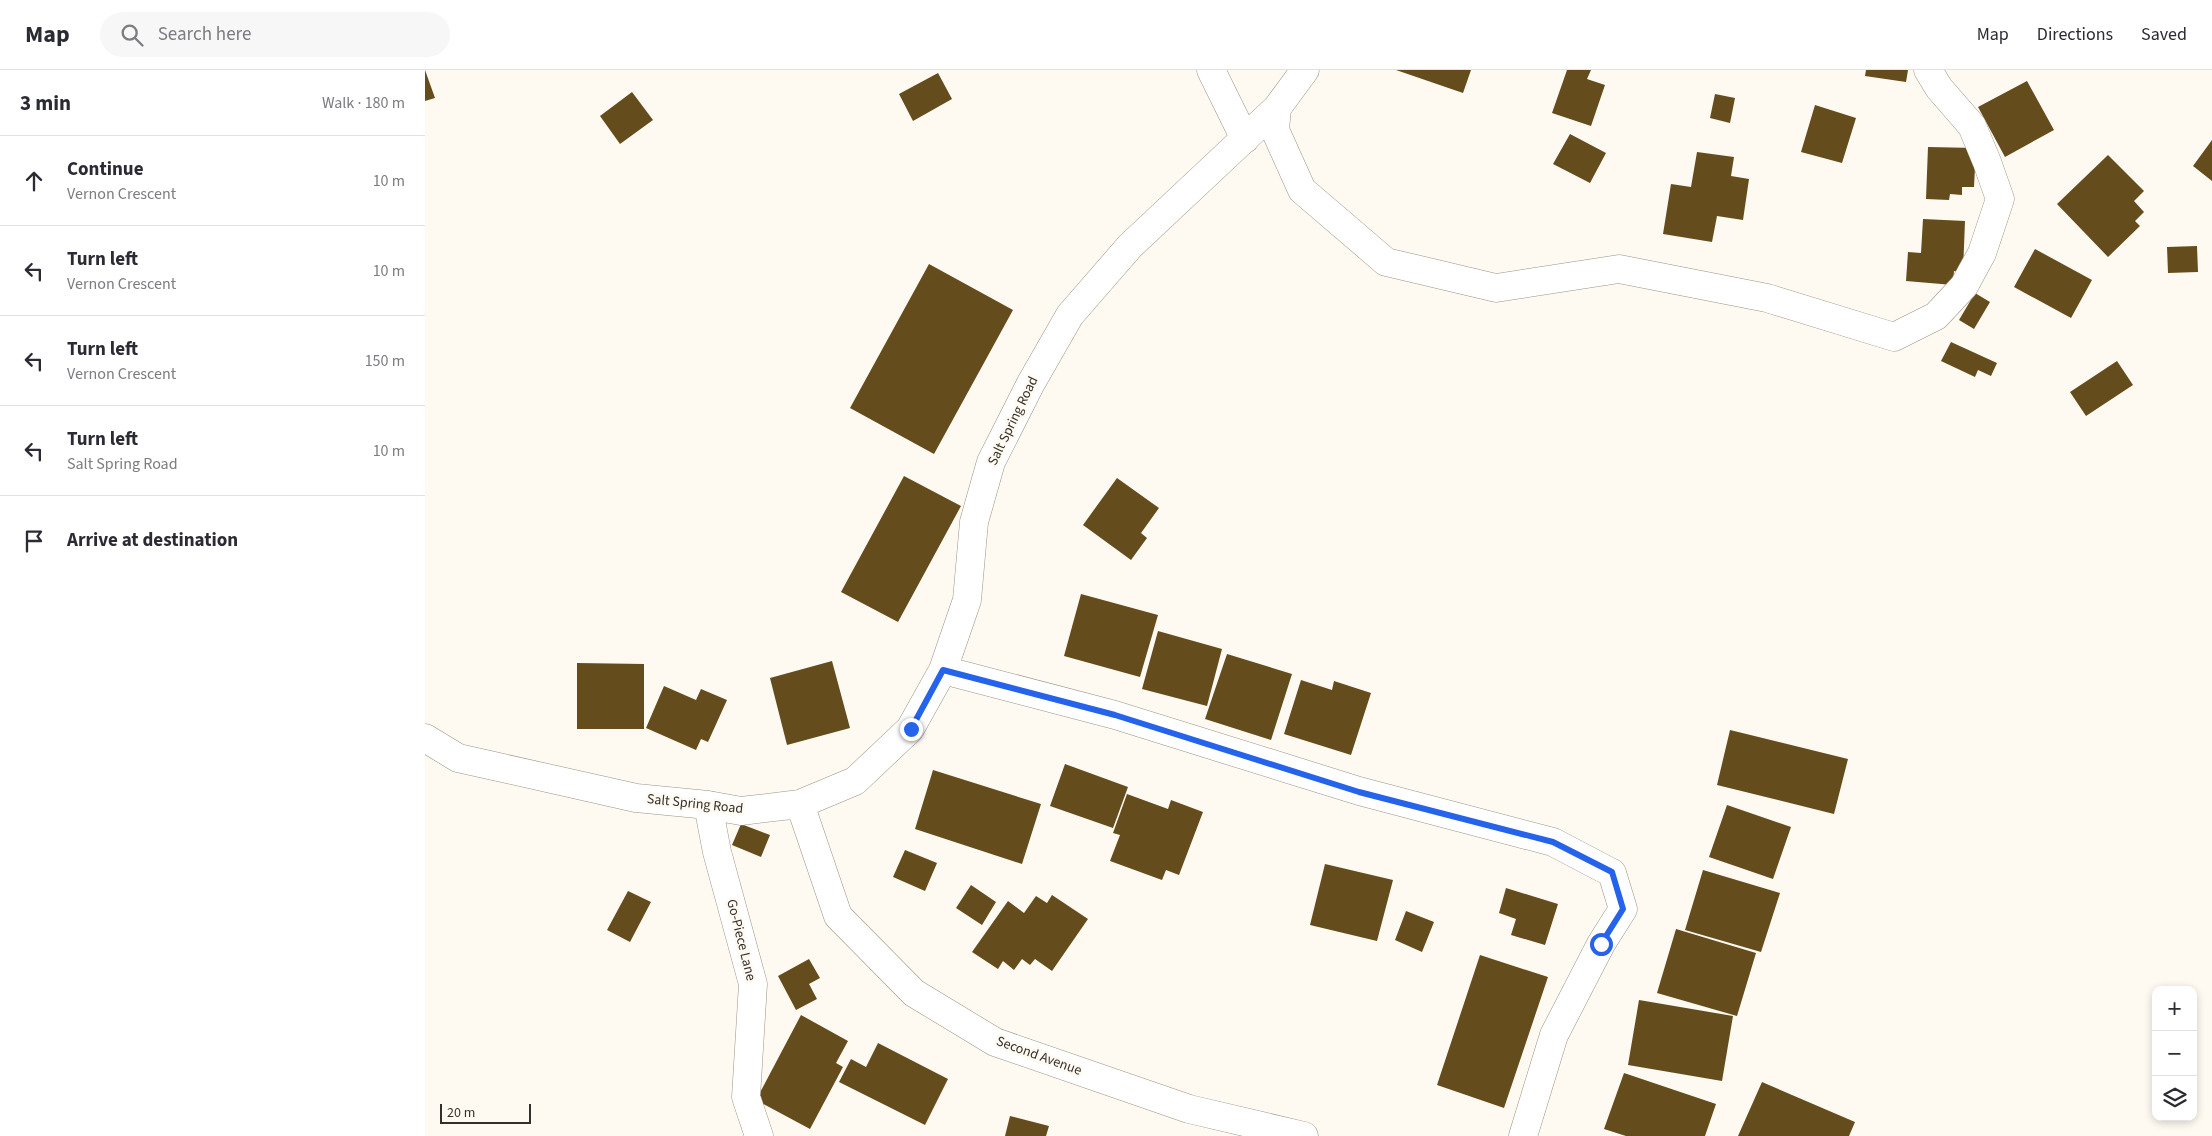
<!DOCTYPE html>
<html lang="en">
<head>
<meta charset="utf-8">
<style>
	:root { --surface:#fff; --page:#f7f7f7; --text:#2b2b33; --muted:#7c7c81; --line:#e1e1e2 }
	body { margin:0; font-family:"Source Sans 3",sans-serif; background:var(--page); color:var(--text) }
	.controls { position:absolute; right:15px; bottom:15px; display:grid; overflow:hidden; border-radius:10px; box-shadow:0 2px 8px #0003 }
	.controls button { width:45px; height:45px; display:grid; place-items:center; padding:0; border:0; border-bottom:1px solid var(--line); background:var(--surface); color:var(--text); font:25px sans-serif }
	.scale { position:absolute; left:15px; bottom:12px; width:91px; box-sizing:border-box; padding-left:5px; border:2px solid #33302b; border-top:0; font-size:14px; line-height:18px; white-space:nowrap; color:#33302b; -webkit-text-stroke:4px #fef9f1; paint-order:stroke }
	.stop { position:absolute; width:15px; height:15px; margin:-11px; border:4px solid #2563eb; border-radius:50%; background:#fff }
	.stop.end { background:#2563eb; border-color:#fff; box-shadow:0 1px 5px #0008 }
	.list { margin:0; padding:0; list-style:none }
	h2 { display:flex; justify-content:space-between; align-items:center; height:65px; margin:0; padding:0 20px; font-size:21px }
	h2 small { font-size:16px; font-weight:400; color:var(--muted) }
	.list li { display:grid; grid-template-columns:32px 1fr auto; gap:15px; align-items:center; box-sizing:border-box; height:90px; padding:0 20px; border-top:1px solid var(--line) }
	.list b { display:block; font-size:19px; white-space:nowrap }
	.list p { margin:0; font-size:16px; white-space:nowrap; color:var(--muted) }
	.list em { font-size:16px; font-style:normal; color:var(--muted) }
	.icon { flex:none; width:28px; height:28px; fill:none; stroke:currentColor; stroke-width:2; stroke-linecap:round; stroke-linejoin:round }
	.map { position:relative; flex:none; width:1787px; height:1066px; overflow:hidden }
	header { display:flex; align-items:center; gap:30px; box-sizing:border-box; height:70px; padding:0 25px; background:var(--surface); border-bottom:1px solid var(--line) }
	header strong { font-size:24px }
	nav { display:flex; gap:28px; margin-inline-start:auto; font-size:18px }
	.search { width:350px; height:45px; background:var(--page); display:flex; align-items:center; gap:12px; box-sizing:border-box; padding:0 18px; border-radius:28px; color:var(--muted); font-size:19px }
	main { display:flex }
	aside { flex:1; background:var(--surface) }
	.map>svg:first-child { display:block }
	.building { fill:#654c1c }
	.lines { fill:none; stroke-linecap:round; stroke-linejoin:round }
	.minor-casing { stroke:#9c9487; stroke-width:29 }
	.minor { stroke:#fff; stroke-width:28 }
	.route { stroke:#2563eb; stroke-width:6 }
	.labels { text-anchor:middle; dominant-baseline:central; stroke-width:5; stroke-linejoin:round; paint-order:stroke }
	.street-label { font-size:14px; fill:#33302b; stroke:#fef9f1 }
</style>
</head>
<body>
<header>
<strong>Map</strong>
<div class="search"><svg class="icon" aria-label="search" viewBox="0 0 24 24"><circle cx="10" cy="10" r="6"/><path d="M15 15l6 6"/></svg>Search here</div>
<nav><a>Map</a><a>Directions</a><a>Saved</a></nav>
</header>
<main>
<aside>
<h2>3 min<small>Walk · 180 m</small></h2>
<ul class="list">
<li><svg class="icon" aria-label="ahead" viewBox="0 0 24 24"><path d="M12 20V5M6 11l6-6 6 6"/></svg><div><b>Continue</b><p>Vernon Crescent</p></div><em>10 m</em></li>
<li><svg class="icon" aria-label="left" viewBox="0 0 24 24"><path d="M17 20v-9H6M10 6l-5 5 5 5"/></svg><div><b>Turn left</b><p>Vernon Crescent</p></div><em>10 m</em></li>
<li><svg class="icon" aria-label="left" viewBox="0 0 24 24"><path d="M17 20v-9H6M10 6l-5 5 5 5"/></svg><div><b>Turn left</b><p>Vernon Crescent</p></div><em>150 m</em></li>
<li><svg class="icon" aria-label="left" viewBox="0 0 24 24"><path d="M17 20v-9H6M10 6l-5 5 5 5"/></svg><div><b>Turn left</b><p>Salt Spring Road</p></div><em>10 m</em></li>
<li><svg class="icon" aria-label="arrive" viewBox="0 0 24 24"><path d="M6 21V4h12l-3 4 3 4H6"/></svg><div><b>Arrive at destination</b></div></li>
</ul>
</aside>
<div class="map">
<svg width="1787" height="1066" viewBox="0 0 1787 1066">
	<rect width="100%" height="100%" fill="#fef9f1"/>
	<path class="building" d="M 0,0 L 10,28 L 0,31 Z
		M 971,0 L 1046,0 L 1038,23 Z
		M 1142,0 L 1166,0 L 1162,9 L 1180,15 L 1166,56 L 1127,43 Z
		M 1441,0 L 1483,0 L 1481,12 L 1440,6 Z
		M 513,3 L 527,29 L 488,51 L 474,24 Z
		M 1602,11 L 1629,60 L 1580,87 L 1553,37 Z
		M 207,22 L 228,50 L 195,74 L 175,46 Z
		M 1290,24 L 1310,28 L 1305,53 L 1285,48 Z
		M 1390,35 L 1431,48 L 1417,93 L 1376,82 Z
		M 1145,64 L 1181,83 L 1165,113 L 1128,94 Z
		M 1787,70 L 1787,111 L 1768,96 Z
		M 1503,77 L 1551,78 L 1549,117 L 1537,117 L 1537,125 L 1525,124 L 1524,130 L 1501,129 Z
		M 1272,82 L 1309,87 L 1306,106 L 1324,109 L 1318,150 L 1292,146 L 1287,172 L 1238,164 L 1246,114 L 1266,117 Z
		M 1683,85 L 1719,121 L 1709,131 L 1719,142 L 1710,151 L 1715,156 L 1683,187 L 1632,134 Z
		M 1498,149 L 1540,151 L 1538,202 L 1529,201 L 1528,215 L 1481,211 L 1483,182 L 1496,183 Z
		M 1772,176 L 1773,202 L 1743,203 L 1742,177 Z
		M 1610,179 L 1667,210 L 1646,248 L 1589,217 Z
		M 504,194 L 588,240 L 509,384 L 425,338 Z
		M 1550,223 L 1565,232 L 1549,259 L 1534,250 Z
		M 1526,272 L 1572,293 L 1566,306 L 1553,300 L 1550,307 L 1516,291 Z
		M 1692,291 L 1708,315 L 1661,346 L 1645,322 Z
		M 479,406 L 536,436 L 473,552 L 416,522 Z
		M 692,408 L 734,438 L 716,463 L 722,468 L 706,490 L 658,455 Z
		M 656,524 L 733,545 L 715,607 L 639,586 Z
		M 733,561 L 797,579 L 782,636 L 717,619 Z
		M 802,584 L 867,604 L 846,670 L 780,649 Z
		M 407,591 L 425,658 L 362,675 L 345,608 Z
		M 152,593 L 219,594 L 219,659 L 152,659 Z
		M 876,610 L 907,620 L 909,611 L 946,623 L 926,685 L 859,664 Z
		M 239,616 L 271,630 L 276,619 L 302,630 L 283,672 L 276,669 L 271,680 L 221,658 Z
		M 1305,660 L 1423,689 L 1409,744 L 1292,715 Z
		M 640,694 L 703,717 L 688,758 L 625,736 Z
		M 508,700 L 616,734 L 597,794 L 490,759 Z
		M 702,724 L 743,739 L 746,730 L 778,742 L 754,805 L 741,800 L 737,810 L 685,791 L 695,765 L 688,763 Z
		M 1302,735 L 1366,757 L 1348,809 L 1284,787 Z
		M 316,754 L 345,765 L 336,787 L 307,775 Z
		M 480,780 L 512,793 L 500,821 L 468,807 Z
		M 900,794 L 968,810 L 952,871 L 885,855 Z
		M 1278,800 L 1355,823 L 1336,882 L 1260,860 Z
		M 546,815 L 571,832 L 557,855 L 531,838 Z
		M 1081,818 L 1133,834 L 1120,875 L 1086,865 L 1091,849 L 1074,843 Z
		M 203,821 L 226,832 L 205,872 L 182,860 Z
		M 627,825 L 663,849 L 627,901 L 610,889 L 605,895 L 597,889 L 589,900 L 578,891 L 573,899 L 547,882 L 583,831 L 599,843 L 611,826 L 622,833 Z
		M 981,841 L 1009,852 L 997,882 L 970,870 Z
		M 1251,859 L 1331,883 L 1312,946 L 1232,923 Z
		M 1055,885 L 1123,907 L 1079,1038 L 1012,1015 Z
		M 384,889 L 395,908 L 384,914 L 392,929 L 371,940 L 353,906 Z
		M 1214,930 L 1308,946 L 1297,1011 L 1203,995 Z
		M 376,945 L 423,971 L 411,993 L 418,997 L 385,1059 L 331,1030 Z
		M 453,973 L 523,1009 L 500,1055 L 414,1012 L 426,989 L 441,997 Z
		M 1199,1003 L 1291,1034 L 1280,1066 L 1201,1066 L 1179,1059 Z
		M 1337,1012 L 1430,1052 L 1424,1066 L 1313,1066 Z
		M 585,1046 L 624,1056 L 621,1066 L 580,1066 Z"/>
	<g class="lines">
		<defs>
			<path id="minor" d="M 786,0 L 820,69
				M 852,38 L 850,60 L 877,120 L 961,192 L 1071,218 L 1194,199 L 1342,228 L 1469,267 L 1511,246 L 1539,216 L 1557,183 L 1575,129 L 1562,92 L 1547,56 L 1514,18 L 1503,0
				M 518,600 L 690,645 L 934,721 L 1128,772 L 1187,803 L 1198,839 L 1176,874 L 1129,965 L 1098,1066
				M 0,668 L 33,688 L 211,728 L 283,735 L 316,741 L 375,734 L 430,711 L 485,659 L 518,600 L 542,530 L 549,452 L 566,392 L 606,313 L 645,245 L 705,176 L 852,38 L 880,0
				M 375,734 L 413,846 L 489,923 L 570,972 L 764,1039 L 879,1066
				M 283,735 L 292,782 L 328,914 L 321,1027 L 334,1066"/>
		</defs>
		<use href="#minor" class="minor-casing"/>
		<use href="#minor" class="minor"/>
	</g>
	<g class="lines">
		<path class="route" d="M 486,659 L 518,600 L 690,645 L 934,722 L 1128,772 L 1187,802 L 1198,839 L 1176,874"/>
	</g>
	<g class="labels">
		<g class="street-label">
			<text transform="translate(588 351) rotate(-64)">Salt Spring Road</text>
			<text transform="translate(270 734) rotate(6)">Salt Spring Road</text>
			<text transform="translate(316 870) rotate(76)">Go-Piece Lane</text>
			<text transform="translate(614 986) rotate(20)">Second Avenue</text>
		</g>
	</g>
</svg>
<div class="controls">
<button>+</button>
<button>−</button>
<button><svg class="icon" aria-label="layers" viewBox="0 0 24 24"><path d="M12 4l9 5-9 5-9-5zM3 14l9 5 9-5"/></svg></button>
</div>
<div class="scale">20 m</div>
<div class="stop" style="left:1176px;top:874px"></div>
<div class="stop end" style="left:486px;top:659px"></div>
</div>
</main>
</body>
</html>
